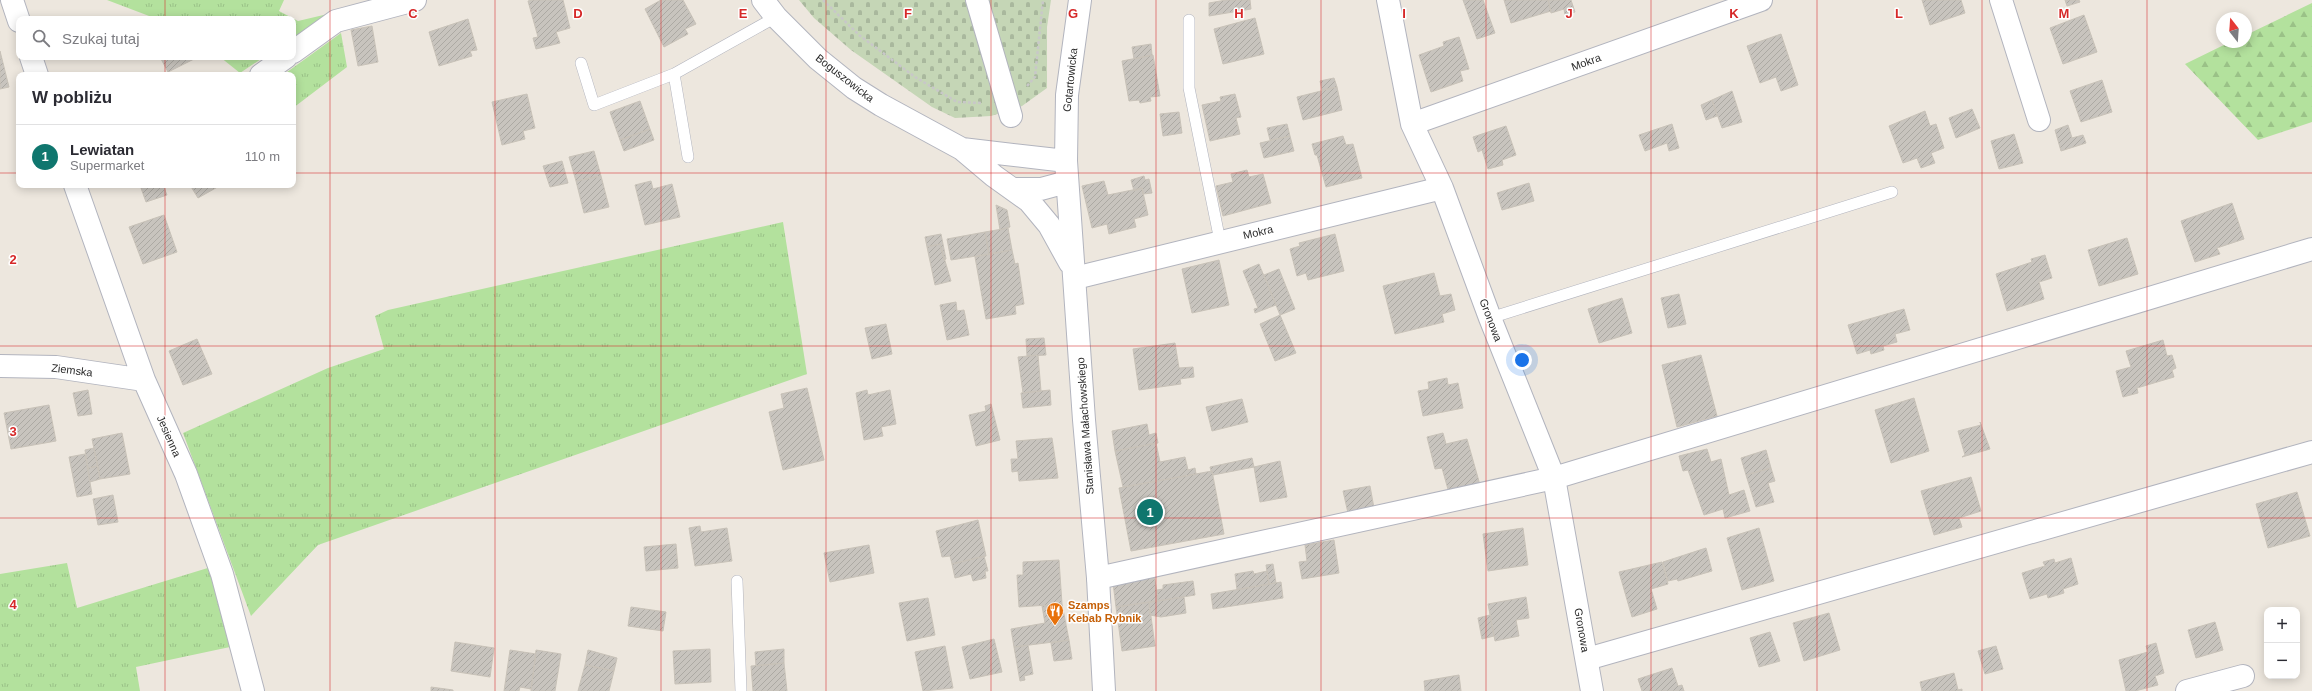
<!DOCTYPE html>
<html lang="pl">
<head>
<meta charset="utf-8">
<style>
	:root { --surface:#fff; --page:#f7f7f7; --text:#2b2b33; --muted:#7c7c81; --line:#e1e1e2; --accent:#0f766e }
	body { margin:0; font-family:Helvetica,sans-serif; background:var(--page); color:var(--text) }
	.controls { position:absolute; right:12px; bottom:12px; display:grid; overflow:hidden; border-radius:8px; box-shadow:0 2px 10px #0003 }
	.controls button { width:36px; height:36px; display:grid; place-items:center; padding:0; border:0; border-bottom:1px solid var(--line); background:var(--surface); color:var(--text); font:20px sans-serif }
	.compass { position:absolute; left:2216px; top:12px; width:36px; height:36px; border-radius:50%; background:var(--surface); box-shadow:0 2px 10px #0003; rotate:343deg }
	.you { position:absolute; left:1522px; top:360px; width:14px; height:14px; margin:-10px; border:3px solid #fff; border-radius:50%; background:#1a73e8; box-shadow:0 0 0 6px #1a73e833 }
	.badge { display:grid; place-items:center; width:26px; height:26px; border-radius:50%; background:var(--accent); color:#fff; font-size:13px; font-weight:700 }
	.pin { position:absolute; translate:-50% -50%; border:2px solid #fff; box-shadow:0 1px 4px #0006 }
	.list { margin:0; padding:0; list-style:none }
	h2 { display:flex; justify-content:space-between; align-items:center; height:52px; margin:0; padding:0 16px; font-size:17px }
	h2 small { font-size:13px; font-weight:400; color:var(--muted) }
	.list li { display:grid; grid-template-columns:26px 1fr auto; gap:12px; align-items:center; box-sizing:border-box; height:64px; padding:0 16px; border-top:1px solid var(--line) }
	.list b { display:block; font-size:15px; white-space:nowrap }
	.list p { margin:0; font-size:13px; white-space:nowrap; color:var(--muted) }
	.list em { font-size:13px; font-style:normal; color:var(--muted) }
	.icon { flex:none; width:22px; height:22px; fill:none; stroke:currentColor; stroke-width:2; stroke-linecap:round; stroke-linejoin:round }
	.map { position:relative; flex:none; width:2312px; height:691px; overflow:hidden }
	.search { position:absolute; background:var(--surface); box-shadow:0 2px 10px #0003; left:16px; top:16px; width:280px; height:44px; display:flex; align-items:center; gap:10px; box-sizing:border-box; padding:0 14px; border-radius:8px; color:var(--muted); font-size:15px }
	.panel { position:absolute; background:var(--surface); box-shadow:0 2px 10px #0003; left:16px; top:72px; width:280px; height:116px; border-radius:8px }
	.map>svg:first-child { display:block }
	.grass { fill:url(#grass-tufts) }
	.forest { fill:url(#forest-firs) }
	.cemetery { fill:url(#cemetery-stones) }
	.building { fill:url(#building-hatch); stroke:#c8c2b8 }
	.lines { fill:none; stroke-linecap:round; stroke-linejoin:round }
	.lane-casing { stroke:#b2b4be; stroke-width:12 }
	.street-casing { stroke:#b2b4be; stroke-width:24 }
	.secondary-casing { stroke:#b2b4be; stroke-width:24 }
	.path { stroke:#c8c8c8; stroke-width:2.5; stroke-dasharray:3 2; stroke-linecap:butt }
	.lane { stroke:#fff; stroke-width:11 }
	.street { stroke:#fff; stroke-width:22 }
	.secondary { stroke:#fff; stroke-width:22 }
	.grid { fill:none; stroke:#d62828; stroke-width:1; stroke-opacity:0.55 }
	.labels { text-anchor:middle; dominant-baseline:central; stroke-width:3; stroke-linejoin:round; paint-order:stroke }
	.street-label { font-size:11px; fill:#2b2b2b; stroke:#fff }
	.food-label { font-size:11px; font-weight:bold; fill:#c56008; stroke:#fff; text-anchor:start }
	.grid-label { font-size:13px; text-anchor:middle; font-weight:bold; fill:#d62828; stroke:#fff; stroke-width:3; stroke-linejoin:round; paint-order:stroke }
</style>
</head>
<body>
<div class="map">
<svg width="2312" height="691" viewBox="0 0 2312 691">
	<defs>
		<pattern id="grass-tufts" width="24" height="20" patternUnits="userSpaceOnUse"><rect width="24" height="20" fill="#b3e19d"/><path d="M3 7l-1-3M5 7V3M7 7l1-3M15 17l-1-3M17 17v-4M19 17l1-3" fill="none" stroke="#9ac187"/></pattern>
		<pattern id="forest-firs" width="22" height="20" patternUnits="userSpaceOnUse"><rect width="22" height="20" fill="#b3e19d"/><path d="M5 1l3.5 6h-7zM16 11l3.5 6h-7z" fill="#9ac187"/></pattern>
		<pattern id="cemetery-stones" width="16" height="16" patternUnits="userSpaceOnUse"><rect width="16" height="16" fill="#c5d6b6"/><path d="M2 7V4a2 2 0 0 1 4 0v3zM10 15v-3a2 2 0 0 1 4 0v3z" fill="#a9b89d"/></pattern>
		<pattern id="building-hatch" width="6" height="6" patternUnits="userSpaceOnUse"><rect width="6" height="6" fill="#c8c4be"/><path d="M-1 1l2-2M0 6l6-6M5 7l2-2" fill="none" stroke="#aca9a3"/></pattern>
	</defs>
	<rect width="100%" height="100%" fill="#ede7de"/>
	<path class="grass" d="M 107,0 L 284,0 L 279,11 L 298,21 L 332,13 L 293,38 L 293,19 L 157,19 Z
		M 341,33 L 347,67 L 293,108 L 293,75 L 283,75 Z
		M 220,57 L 264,57 L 240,73 Z
		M 783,222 L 807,374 L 318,545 L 251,616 L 183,433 L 328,368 L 384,349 L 375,316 L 388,310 Z
		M 67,563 L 77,608 L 211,567 L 230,647 L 136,667 L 140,691 L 0,691 L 0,574 Z"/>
	<path class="forest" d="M 2312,3 L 2312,122 L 2258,140 L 2185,64 L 2230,42 L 2246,42 L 2246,35 Z"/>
	<path class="cemetery" d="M 799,0 L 1051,0 L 1047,27 L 1047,88 L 1022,106 L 991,116 L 955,118 L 932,107 L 851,50 L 814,18 Z"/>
	<path class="building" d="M 532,0 L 563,0 L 570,28 L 556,32 L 560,43 L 536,49 L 533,38 L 538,37 L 528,1 Z
		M 661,0 L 683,0 L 696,24 L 685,29 L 688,34 L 664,47 L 645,9 Z
		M 1226,0 L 1250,0 L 1251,9 L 1209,16 L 1209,3 Z
		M 1463,0 L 1483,0 L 1495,33 L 1477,39 Z
		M 1504,0 L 1548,0 L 1551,11 L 1511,23 Z
		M 1548,0 L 1571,0 L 1575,12 L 1565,15 L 1564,9 L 1551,13 Z
		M 1922,0 L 1961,0 L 1965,13 L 1930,25 Z
		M 2065,0 L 2079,0 L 2080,2 L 2067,6 Z
		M 2084,15 L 2097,52 L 2063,64 L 2050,28 Z
		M 1255,18 L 1264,54 L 1223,64 L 1214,29 Z
		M 468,19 L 477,50 L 470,51 L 472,56 L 439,66 L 429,32 Z
		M 372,26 L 378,62 L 358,66 L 351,30 Z
		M 1781,34 L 1798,85 L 1781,91 L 1776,77 L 1760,83 L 1747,46 Z
		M 1459,37 L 1469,69 L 1460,71 L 1463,81 L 1431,92 L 1419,55 L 1444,46 L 1443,42 Z
		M 1151,44 L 1152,55 L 1134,59 L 1132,47 Z
		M 0,51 L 9,87 L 0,89 Z
		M 1153,55 L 1160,96 L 1150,97 L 1151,101 L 1140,103 L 1139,100 L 1129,101 L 1122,61 Z
		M 160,57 L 193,57 L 194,59 L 168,72 Z
		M 1334,78 L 1337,87 L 1322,90 L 1320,81 Z
		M 2102,80 L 2112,112 L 2081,122 L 2070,91 Z
		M 1337,87 L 1342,110 L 1303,120 L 1297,97 Z
		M 1732,91 L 1742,122 L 1722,128 L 1712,100 Z
		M 527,94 L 535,128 L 523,131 L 525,139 L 502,145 L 492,102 Z
		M 1235,94 L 1241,117 L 1236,118 L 1240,134 L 1210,141 L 1202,105 L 1221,101 L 1220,97 Z
		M 1712,100 L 1717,116 L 1706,120 L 1701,105 Z
		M 640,101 L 650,129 L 620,140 L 610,112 Z
		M 1972,109 L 1980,128 L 1956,138 L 1949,118 Z
		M 1925,111 L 1930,126 L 1936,124 L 1944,148 L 1931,153 L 1935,163 L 1921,168 L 1917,158 L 1903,163 L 1889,126 Z
		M 1179,112 L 1182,133 L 1163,136 L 1160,114 Z
		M 1287,124 L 1290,136 L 1270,140 L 1267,128 Z
		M 1672,124 L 1679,148 L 1669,151 L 1667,143 L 1645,151 L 1639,135 Z
		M 2068,125 L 2072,138 L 2083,135 L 2086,143 L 2061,151 L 2055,130 Z
		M 1506,126 L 1516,155 L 1502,160 L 1503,165 L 1488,169 L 1482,150 L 1478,152 L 1473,137 Z
		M 650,129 L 654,140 L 624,151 L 620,140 Z
		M 2014,134 L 2023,163 L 1999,169 L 1991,141 Z
		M 1290,136 L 1294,151 L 1264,158 L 1260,143 Z
		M 1343,136 L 1346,145 L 1353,144 L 1362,178 L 1326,187 L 1317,155 L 1315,155 L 1312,144 Z
		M 594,151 L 601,176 L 576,181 L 569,157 Z
		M 562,161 L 568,183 L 550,187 L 543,166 Z
		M 1247,170 L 1249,177 L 1263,174 L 1271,203 L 1223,216 L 1216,186 L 1233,182 L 1231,174 Z
		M 601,176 L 609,207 L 584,213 L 576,181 Z
		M 1144,176 L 1145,180 L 1149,179 L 1152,193 L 1143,194 L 1142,188 L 1134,191 L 1131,180 Z
		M 651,181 L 653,189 L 672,184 L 680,217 L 645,225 L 635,185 Z
		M 1104,181 L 1108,195 L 1142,188 L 1148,215 L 1134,219 L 1136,227 L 1109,234 L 1107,224 L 1092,228 L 1082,186 Z
		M 1529,183 L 1534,201 L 1502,210 L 1497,193 Z
		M 152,185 L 163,185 L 167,195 L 146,202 L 141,188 Z
		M 190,185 L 221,185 L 198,198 Z
		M 2232,203 L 2244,239 L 2217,248 L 2220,254 L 2195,262 L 2181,221 Z
		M 996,205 L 1007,210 L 1010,227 L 1000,230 Z
		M 164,215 L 177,252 L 143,264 L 129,227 Z
		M 1008,228 L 1012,250 L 989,254 L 985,232 Z
		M 985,232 L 989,254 L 951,260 L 947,239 Z
		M 941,234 L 946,259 L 944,260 L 940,244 L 927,247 L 925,237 Z
		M 1335,234 L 1344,271 L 1308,280 L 1306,273 L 1297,276 L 1290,249 L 1300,246 L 1299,243 Z
		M 2127,238 L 2138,274 L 2099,286 L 2088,250 Z
		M 940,244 L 951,281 L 935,285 L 927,247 Z
		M 1012,250 L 1015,264 L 1018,263 L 1024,304 L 1015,306 L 1016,314 L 986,319 L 975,257 Z
		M 2045,255 L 2052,278 L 2039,282 L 2044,299 L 2007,311 L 1996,274 L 2032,262 L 2031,259 Z
		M 1219,260 L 1229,305 L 1192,313 L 1182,269 Z
		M 1259,264 L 1276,305 L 1255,313 L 1254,309 L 1258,308 L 1243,271 Z
		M 1279,269 L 1295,309 L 1280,315 L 1264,275 Z
		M 1434,273 L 1440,296 L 1451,294 L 1455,310 L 1442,314 L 1444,322 L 1395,334 L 1383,286 Z
		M 1679,294 L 1686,324 L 1668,328 L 1661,298 Z
		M 1622,298 L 1632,333 L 1599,343 L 1588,309 Z
		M 956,302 L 957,311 L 964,310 L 969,335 L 947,340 L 940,305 Z
		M 1904,309 L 1910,330 L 1895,334 L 1897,342 L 1883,346 L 1884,350 L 1871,354 L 1870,350 L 1857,354 L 1848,325 Z
		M 1280,315 L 1296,353 L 1275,361 L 1260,324 Z
		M 886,324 L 892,354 L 872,359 L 865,328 Z
		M 1044,338 L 1046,355 L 1027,356 L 1026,339 Z
		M 197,339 L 212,374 L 183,385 L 169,351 Z
		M 2163,340 L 2167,356 L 2172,355 L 2176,368 L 2172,370 L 2174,377 L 2137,388 L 2138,393 L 2123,397 L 2116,371 L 2131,367 L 2126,351 Z
		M 1175,343 L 1179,368 L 1193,367 L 1194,377 L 1180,379 L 1181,384 L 1139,390 L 1133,349 Z
		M 1038,355 L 1041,391 L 1023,393 L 1018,357 Z
		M 1701,355 L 1717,416 L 1677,427 L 1662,365 Z
		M 1447,378 L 1448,385 L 1458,383 L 1463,408 L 1423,416 L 1418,391 L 1429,389 L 1428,382 Z
		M 807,388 L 824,460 L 783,470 L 769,412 L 784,408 L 781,394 Z
		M 88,390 L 92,414 L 78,416 L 73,393 Z
		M 867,390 L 868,395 L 890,390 L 896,424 L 881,427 L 883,436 L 864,440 L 856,393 Z
		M 1050,390 L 1051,405 L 1023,408 L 1021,393 Z
		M 1914,398 L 1929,451 L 1891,463 L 1875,410 Z
		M 1242,399 L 1248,422 L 1212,431 L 1206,407 Z
		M 991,404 L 1000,440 L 976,446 L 969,415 L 986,411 L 985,406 Z
		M 49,405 L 56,441 L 11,449 L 4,413 Z
		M 1980,422 L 1990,449 L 1962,457 L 1965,455 L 1958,431 L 1981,425 Z
		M 1147,424 L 1149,435 L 1156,433 L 1158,443 L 1115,451 L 1112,431 Z
		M 122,433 L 130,474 L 100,479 L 92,439 Z
		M 1443,433 L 1446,444 L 1467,439 L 1480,485 L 1449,493 L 1442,468 L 1435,469 L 1427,437 Z
		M 1052,438 L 1058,478 L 1019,481 L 1018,471 L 1012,472 L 1011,459 L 1018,459 L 1016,441 Z
		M 1156,443 L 1160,462 L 1185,457 L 1188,470 L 1195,468 L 1196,474 L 1123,487 L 1115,451 Z
		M 94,448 L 98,466 L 88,468 L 85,450 Z
		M 1707,449 L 1711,462 L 1721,459 L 1729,495 L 1744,490 L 1750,511 L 1725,518 L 1723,509 L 1704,515 L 1688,470 L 1683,471 L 1679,456 Z
		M 1766,450 L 1771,468 L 1746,475 L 1741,458 Z
		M 85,454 L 92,494 L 77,497 L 69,457 Z
		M 1252,458 L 1254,467 L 1213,475 L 1211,471 L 1210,467 Z
		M 1280,461 L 1287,497 L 1260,502 L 1254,467 Z
		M 98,466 L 100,479 L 90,482 L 88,468 Z
		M 1771,468 L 1775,481 L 1768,483 L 1774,502 L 1756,507 L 1746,475 Z
		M 1212,471 L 1224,534 L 1131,551 L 1119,488 Z
		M 1971,477 L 1981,511 L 1959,518 L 1962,527 L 1934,535 L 1921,491 Z
		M 1370,486 L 1374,508 L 1348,513 L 1343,491 Z
		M 2297,492 L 2310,536 L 2268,548 L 2256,504 Z
		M 113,495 L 118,522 L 98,525 L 93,499 Z
		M 978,520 L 986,556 L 952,564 L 950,556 L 942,557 L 936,531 Z
		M 700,526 L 701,532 L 727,528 L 732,561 L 695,566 L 689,528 Z
		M 1523,528 L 1528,565 L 1488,571 L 1483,534 Z
		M 1759,528 L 1774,581 L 1742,590 L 1727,538 Z
		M 1334,540 L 1339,573 L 1302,579 L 1299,562 L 1307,561 L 1305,545 Z
		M 676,544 L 678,568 L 646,571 L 644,547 Z
		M 869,545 L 874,573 L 830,582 L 824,553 Z
		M 1706,548 L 1712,571 L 1678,581 L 1677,579 L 1668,581 L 1663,562 Z
		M 984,556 L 988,571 L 985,571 L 986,578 L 973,581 L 971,574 L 955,578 L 952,564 Z
		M 2071,558 L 2078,584 L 2063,589 L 2064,593 L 2048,598 L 2047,594 L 2030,599 L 2022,573 L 2045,566 L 2043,562 L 2054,559 L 2055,563 Z
		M 1059,560 L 1062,604 L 1019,607 L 1017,575 L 1023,575 L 1023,562 Z
		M 1662,562 L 1668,584 L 1651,589 L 1657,609 L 1632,617 L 1619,572 Z
		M 1273,564 L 1276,583 L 1269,584 L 1266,565 Z
		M 1111,567 L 1154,573 L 1158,601 L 1116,607 Z
		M 1253,571 L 1254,574 L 1267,571 L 1269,584 L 1237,590 L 1235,574 Z
		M 1193,581 L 1195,595 L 1158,601 L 1157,590 L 1163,589 L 1163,585 Z
		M 1281,582 L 1283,598 L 1213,609 L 1211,594 Z
		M 1184,597 L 1186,613 L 1161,617 L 1150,615 L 1149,602 Z
		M 1526,597 L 1529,618 L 1516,620 L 1519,636 L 1495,641 L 1488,604 Z
		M 928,598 L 935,635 L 907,641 L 899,603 Z
		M 1149,602 L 1155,646 L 1122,651 L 1116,607 Z
		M 1062,604 L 1069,640 L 1014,647 L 1011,629 L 1045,623 L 1042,606 Z
		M 631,607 L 666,612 L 663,631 L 628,626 Z
		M 1829,613 L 1840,650 L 1804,661 L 1793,623 Z
		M 1490,615 L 1494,636 L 1482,639 L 1478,618 Z
		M 2215,622 L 2223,650 L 2196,658 L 2188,630 Z
		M 1770,632 L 1780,661 L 1759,667 L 1750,638 Z
		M 994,639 L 1002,672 L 970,679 L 962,647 Z
		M 1069,640 L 1072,659 L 1054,661 L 1051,643 Z
		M 455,642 L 494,648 L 490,677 L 451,671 Z
		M 2156,643 L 2164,673 L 2155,676 L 2158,685 L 2135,691 L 2126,691 L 2119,660 L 2148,652 L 2146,646 Z
		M 1028,645 L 1033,674 L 1024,676 L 1025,680 L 1020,681 L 1014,647 Z
		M 945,646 L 953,688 L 923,691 L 915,652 Z
		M 1996,646 L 2003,669 L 1985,674 L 1978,651 Z
		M 710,649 L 711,682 L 675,684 L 673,651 Z
		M 784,649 L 784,663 L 756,666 L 755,652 Z
		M 510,650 L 536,654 L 531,689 L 520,687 L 519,691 L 504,691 Z
		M 536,650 L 561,654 L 555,691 L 531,691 Z
		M 588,650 L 617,658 L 614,671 L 585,665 Z
		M 784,663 L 787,691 L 753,691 L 751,666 Z
		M 585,665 L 614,671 L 609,691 L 578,691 Z
		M 1672,668 L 1678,686 L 1682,685 L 1684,691 L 1642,691 L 1638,679 Z
		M 1954,673 L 1958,690 L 1962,689 L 1962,691 L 1922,691 L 1920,682 Z
		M 1459,675 L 1461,691 L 1425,691 L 1424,681 Z
		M 431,687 L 453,690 L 453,691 L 431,691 Z"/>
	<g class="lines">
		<defs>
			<path id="lane" d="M 1189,20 L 1189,88 L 1220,241
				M 581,63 L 594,105 L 674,74 L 776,17
				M 674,74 L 688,157
				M 1490,318 L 1892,192
				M 737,581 L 741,691"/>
			<path id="street" d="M 12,0 L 19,21
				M 977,0 L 1011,116
				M 1388,0 L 1412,124 L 1442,188 L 1490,318 L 1554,478 L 1592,691
				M 2001,0 L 2039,120
				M 293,52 L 336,21 L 415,0
				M 31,57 L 37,75
				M 261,75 L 286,57
				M 1412,124 L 1761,0
				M 75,185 L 144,380 L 186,474 L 222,574 L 253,691
				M 1075,278 L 1442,188
				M 0,366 L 56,367 L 144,380
				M 1098,578 L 1554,478 L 2312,249
				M 1587,659 L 2312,452
				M 2187,691 L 2243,676"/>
			<path id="secondary" d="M 763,0 L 776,17 L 818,59 L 854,88 L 881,105 L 962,149 L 994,176 L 1029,201 L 1049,225 L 1070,263
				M 1080,0 L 1067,95 L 1066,161 L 1084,420 L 1098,578 L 1104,691
				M 962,149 L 1066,161
				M 1014,189 L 1041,189 L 1067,182"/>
		</defs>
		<use href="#lane" class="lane-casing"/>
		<use href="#street" class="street-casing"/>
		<use href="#secondary" class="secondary-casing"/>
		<path class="path" d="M 823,0 L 859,35 L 915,77 L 957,102 L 982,103
			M 1027,86 L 1035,77 L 1043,0"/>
		<use href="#lane" class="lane"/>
		<use href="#street" class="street"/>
		<use href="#secondary" class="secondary"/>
	</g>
	<path class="grid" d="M 165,0 L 165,19M 330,0 L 330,691M 495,0 L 495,691M 661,0 L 661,691M 826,0 L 826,691M 991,0 L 991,691M 1156,0 L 1156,691M 1321,0 L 1321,691M 1486,0 L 1486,691M 1651,0 L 1651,691M 1817,0 L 1817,691M 1982,0 L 1982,691M 2147,0 L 2147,691M 165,57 L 165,75M 0,173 L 19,173M 293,173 L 2312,173M 165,185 L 165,691M 0,346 L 2312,346M 0,518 L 2312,518"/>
	<defs>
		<symbol id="restaurant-pin" viewBox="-11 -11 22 30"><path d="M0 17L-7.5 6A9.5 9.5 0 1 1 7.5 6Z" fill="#e8710a" stroke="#fff"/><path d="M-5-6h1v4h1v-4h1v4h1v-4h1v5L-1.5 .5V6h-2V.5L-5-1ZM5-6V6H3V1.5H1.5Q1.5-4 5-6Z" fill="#fff"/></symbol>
	</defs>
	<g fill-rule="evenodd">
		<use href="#restaurant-pin" x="1045" y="601" width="20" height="27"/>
	</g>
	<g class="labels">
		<g class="street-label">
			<text transform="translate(1586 62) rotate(-20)">Mokra</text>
			<text transform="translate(845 78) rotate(38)">Boguszowicka</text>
			<text transform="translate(1070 80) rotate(-84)">Gotartowicka</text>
			<text transform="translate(1258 232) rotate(-13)">Mokra</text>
			<text transform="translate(1491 320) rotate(69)">Gronowa</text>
			<text transform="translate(72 370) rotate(7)">Ziemska</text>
			<text transform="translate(1085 426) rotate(-94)">Stanisława Małachowskiego</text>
			<text transform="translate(169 436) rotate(66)">Jesienna</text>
			<text transform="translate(1582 630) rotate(80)">Gronowa</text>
		</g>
		<g class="food-label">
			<text x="1068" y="605">Szamps<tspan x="1068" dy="13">Kebab Rybnik</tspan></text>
		</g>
	</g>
	<g class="grid-label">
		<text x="413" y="18">C</text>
		<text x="578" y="18">D</text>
		<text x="743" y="18">E</text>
		<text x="908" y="18">F</text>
		<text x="1073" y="18">G</text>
		<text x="1239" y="18">H</text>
		<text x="1404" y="18">I</text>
		<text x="1569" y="18">J</text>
		<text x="1734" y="18">K</text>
		<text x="1899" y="18">L</text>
		<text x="2064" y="18">M</text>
		<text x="13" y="264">2</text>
		<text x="13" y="436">3</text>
		<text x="13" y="609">4</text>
	</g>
</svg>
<div class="controls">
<button>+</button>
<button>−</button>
</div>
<svg class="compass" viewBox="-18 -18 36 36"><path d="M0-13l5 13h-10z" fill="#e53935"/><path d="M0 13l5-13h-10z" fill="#7c7c81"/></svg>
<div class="you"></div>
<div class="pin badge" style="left:1150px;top:512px">1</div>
<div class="search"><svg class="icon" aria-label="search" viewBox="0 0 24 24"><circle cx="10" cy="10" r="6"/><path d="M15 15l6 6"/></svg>Szukaj tutaj</div>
<section class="panel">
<h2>W pobliżu<small></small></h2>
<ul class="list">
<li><span class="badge">1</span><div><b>Lewiatan</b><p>Supermarket</p></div><em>110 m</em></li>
</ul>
</section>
</div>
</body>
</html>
